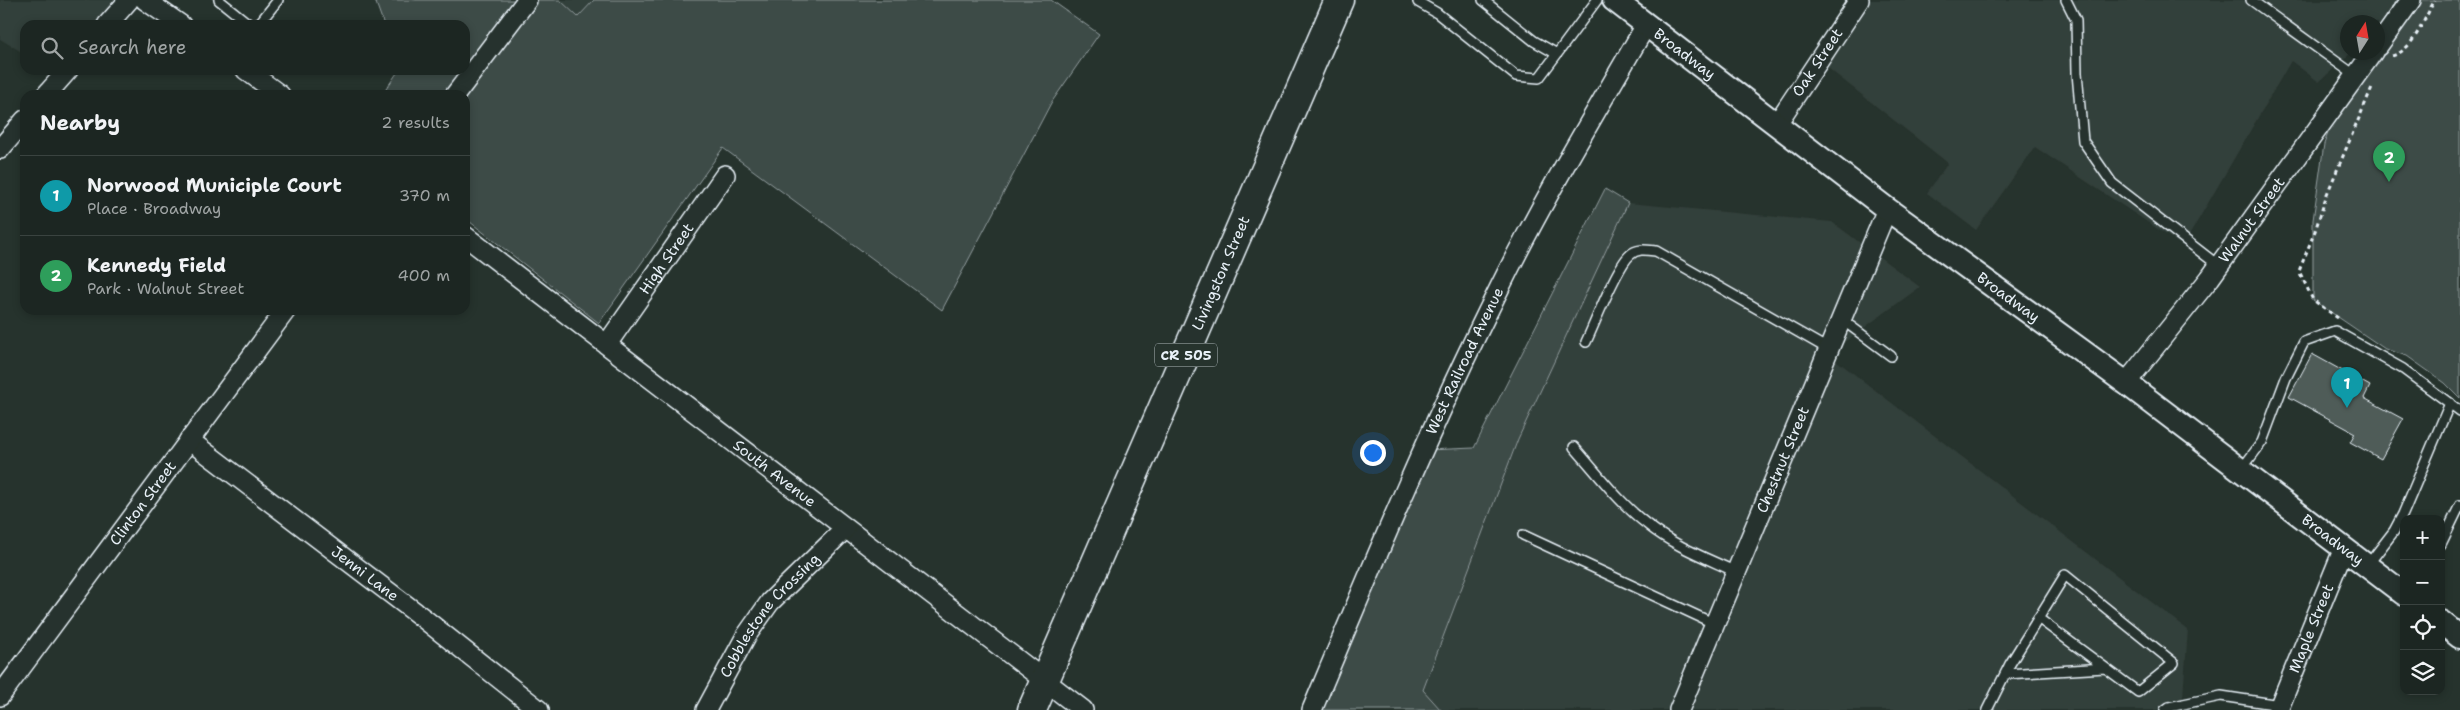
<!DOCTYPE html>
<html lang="en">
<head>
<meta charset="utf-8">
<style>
	:root { --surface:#1c2622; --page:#252e2a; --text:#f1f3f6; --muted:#a0a5a5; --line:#3a4340; --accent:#0b8043 }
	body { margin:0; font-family:"Shantell Sans",sans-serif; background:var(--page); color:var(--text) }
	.controls { position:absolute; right:15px; bottom:15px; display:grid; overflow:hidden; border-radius:10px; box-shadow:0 2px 8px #0003 }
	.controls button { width:45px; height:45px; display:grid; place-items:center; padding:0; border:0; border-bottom:1px solid var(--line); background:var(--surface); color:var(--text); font:25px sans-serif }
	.compass { position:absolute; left:2340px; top:15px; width:45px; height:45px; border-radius:50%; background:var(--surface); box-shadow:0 2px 8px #0003; rotate:11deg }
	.you { position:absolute; left:1372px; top:452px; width:18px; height:18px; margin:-12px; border:4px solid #fff; border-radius:50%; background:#1a73e8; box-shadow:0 0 0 8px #1a73e833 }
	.badge { display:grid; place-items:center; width:32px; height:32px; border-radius:50%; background:var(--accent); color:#fff; font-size:16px; font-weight:700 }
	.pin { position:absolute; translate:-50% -41px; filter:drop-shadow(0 1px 2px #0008) }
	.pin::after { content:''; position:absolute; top:26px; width:18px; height:15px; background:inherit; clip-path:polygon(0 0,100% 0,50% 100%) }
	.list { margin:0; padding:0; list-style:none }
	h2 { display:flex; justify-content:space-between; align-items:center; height:65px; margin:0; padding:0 20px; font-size:21px }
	h2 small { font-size:16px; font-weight:400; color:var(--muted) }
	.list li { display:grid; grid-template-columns:32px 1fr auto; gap:15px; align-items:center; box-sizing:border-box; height:80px; padding:0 20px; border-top:1px solid var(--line) }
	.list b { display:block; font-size:19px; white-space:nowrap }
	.list p { margin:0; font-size:16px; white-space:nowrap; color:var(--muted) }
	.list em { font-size:16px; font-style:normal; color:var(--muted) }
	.icon { flex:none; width:28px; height:28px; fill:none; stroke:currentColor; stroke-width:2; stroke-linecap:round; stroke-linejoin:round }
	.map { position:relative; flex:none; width:2460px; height:710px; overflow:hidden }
	.search { position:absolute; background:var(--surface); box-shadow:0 2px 8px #0003; left:20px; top:20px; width:450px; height:55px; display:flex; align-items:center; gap:12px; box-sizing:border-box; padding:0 18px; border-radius:15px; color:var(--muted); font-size:19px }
	.panel { position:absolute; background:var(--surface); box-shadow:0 2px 8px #0003; left:20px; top:90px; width:450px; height:225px; border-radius:15px }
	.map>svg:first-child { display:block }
	.built { fill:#333f3a }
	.green { fill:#3e4b47; stroke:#939ea0 }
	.building { fill:#505c59; stroke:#e8f1f8 }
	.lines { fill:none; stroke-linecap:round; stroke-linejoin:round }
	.service-casing { stroke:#e8f1f8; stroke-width:12 }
	.minor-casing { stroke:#e8f1f8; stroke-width:22 }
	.tertiary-casing { stroke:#e8f1f8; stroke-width:26 }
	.primary-casing { stroke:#e8f1f8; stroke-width:31 }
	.path { stroke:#e8f1f8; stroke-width:3; stroke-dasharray:4 4; stroke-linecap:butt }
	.service { stroke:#26332d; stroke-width:9 }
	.minor { stroke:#26332d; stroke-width:19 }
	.tertiary { stroke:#26332d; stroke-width:22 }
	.primary { stroke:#26332d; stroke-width:28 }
	.labels { text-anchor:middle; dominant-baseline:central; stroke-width:4.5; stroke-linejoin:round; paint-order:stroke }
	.shield { fill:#26332d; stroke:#aeb8bb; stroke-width:1 }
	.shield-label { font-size:14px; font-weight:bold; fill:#e8f1f8 }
	.street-label { font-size:15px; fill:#e8f1f8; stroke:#26332d }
</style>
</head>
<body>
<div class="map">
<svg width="2460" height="710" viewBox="0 0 2460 710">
	<rect width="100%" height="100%" fill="#26332d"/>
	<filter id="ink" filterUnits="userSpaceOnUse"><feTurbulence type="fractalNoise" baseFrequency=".02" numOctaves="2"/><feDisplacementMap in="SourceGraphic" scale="10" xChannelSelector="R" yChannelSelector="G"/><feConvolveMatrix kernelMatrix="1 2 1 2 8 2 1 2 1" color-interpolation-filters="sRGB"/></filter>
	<g filter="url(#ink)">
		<path class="built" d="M 0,0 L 129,0 L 107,25 L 25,25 L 25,54 L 0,39 Z
			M 560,0 L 594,0 L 578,17 Z
			M 1858,0 L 2397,0 L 2378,27 L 2378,22 L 2348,22 L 2348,52 L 2351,53 L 2319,82 L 2291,61 L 2183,246 L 2035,147 L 1976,230 L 1927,193 L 1948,163 L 1819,61 Z
			M 1628,203 L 1832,222 L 1920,287 L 1828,354 L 2188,630 L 2182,710 L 1441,710 L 1423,691 L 1518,439 Z"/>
		<path class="green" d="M 375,0 L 560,0 L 578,17 L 594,0 L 1051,0 L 1099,34 L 1051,103 L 942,310 L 723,148 L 599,323 L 465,218 L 465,95 L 382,95 L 399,70 L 465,70 L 465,25 L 384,25 Z
			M 2397,0 L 2460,0 L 2460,398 L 2445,383 L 2407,356 L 2385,349 L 2313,300 L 2313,220 L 2324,144 L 2350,74 L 2378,52 L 2378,29 Z
			M 1605,189 L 1628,203 L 1518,439 L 1423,690 L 1441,710 L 1315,710 L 1427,450 L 1474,448 Z"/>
		<path class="building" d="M 2312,354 L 2370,386 L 2364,398 L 2403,419 L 2381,459 L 2350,442 L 2355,433 L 2289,397 Z"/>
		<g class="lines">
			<defs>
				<path id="service" d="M 219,0 L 250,25
					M 1483,0 L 1534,41 L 1557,54 L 1597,0
					M 2066,0 L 2076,20 L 2077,73 L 2083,141 L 2112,183 L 2219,266
					M 2251,0 L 2356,76
					M 1418,2 L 1437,13 L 1516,76 L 1539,78 L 1557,54
					M 258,25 L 278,0
					M 1841,319 L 1891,356
					M 1586,342 C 1595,323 1617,266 1630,255 C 1637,248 1647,250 1656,251 L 1828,349
					M 1574,447 C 1598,474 1620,504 1648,525 C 1674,546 1706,558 1736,572
					M 2241,470 L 2262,442 L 2286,378 L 2304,342 L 2335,331 L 2403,369 L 2460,411
					M 1523,535 L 1715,624
					M 2441,544 L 2460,505
					M 2367,566 L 2394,531 L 2403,514 L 2450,403
					M 2005,674 L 2105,668
					M 1987,710 L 2010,664 L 2065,575 L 2174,663 L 2138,692 L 2038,618
					M 2165,710 L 2169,707 L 2221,696 L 2280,705"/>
				<g id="minor">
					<path d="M 145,0 L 181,25"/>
					<path d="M 107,25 L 129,0"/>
					<path d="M 2378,46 L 2411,0"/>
					<path d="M 246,70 L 280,95"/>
					<path d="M 46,95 L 68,70"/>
					<path d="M 455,95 L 527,0"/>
					<path id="s1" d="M 1776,125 L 1859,0"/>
					<path d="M 0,149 L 25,120"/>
					<path id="s2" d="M 465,236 L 1083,710"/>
					<path id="s3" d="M 607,344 L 725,175"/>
					<path id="s4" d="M 2126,383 L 2210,278 L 2373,52"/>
					<path id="s5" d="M 189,440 L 423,618 L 539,710"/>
					<path id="s6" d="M 0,696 L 286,310"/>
					<path id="s7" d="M 706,710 L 746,636 L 770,602 L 845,529"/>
					<path id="s8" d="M 1312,710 C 1371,569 1430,427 1499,289 C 1543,199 1596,112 1646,25"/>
					<path id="s9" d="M 1679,710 L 1887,209"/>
					<path id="s10" d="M 2278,710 L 2344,548"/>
				</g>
				<g id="tertiary">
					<path id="s11" d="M 1614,0 L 1887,209 L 2126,383 L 2404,594"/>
					<path d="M 2441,622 L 2460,637"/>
				</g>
				<g id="primary">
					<path id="s12" d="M 1032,710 L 1339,0"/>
				</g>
			</defs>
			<use href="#service" class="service-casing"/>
			<use href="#minor" class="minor-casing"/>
			<use href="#tertiary" class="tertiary-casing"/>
			<use href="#primary" class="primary-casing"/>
			<path class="path" d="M 2392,56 C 2414,50 2424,18 2435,0
				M 2338,318 L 2313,300 L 2299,271 L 2315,231 L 2327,194 L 2373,85"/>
			<use href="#service" class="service"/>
			<use href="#minor" class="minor"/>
			<use href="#tertiary" class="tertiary"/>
			<use href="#primary" class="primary"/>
		</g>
	</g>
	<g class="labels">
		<rect class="shield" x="1155" y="343.5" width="62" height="23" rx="4"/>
		<g class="shield-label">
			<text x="1186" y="355">CR 505</text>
		</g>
		<g class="street-label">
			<text stroke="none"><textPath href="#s11" startOffset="89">Broadway</textPath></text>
			<text stroke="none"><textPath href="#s1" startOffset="75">Oak Street</textPath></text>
			<text stroke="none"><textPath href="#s4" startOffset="206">Walnut Street</textPath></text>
			<text stroke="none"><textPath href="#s3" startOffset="104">High Street</textPath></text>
			<text stroke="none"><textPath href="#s12" startOffset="476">Livingston Street</textPath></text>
			<text stroke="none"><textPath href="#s11" startOffset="494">Broadway</textPath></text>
			<text stroke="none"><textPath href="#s8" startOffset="381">West Railroad Avenue</textPath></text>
			<text stroke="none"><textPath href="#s9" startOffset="271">Chestnut Street</textPath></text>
			<text stroke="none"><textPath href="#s2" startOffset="390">South Avenue</textPath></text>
			<text stroke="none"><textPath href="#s6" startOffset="240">Clinton Street</textPath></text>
			<text stroke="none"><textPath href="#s11" startOffset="899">Broadway</textPath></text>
			<text stroke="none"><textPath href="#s5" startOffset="221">Jenni Lane</textPath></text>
			<text stroke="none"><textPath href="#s7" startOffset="115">Cobblestone Crossing</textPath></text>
			<text stroke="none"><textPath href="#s10" startOffset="88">Maple Street</textPath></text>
		</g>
	</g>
</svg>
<div class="controls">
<button>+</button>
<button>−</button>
<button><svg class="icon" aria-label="locate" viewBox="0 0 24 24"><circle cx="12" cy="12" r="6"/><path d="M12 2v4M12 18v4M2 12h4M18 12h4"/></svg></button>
<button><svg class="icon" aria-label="layers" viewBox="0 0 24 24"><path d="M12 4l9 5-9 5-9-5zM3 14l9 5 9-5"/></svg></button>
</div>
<svg class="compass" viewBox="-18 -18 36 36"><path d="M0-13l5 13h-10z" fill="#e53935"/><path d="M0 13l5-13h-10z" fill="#a0a5a5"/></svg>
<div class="you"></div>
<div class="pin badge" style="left:2347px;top:408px;background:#0f9aa8">1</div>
<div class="pin badge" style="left:2389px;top:182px;background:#2e9e5b">2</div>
<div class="search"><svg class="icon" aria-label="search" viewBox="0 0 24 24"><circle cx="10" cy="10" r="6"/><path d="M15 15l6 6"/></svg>Search here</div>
<section class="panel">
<h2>Nearby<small>2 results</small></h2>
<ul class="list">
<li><span class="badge" style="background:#0f9aa8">1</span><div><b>Norwood Municiple Court</b><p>Place · Broadway</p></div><em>370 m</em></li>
<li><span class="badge" style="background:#2e9e5b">2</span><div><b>Kennedy Field</b><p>Park · Walnut Street</p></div><em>400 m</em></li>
</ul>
</section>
</div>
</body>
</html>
